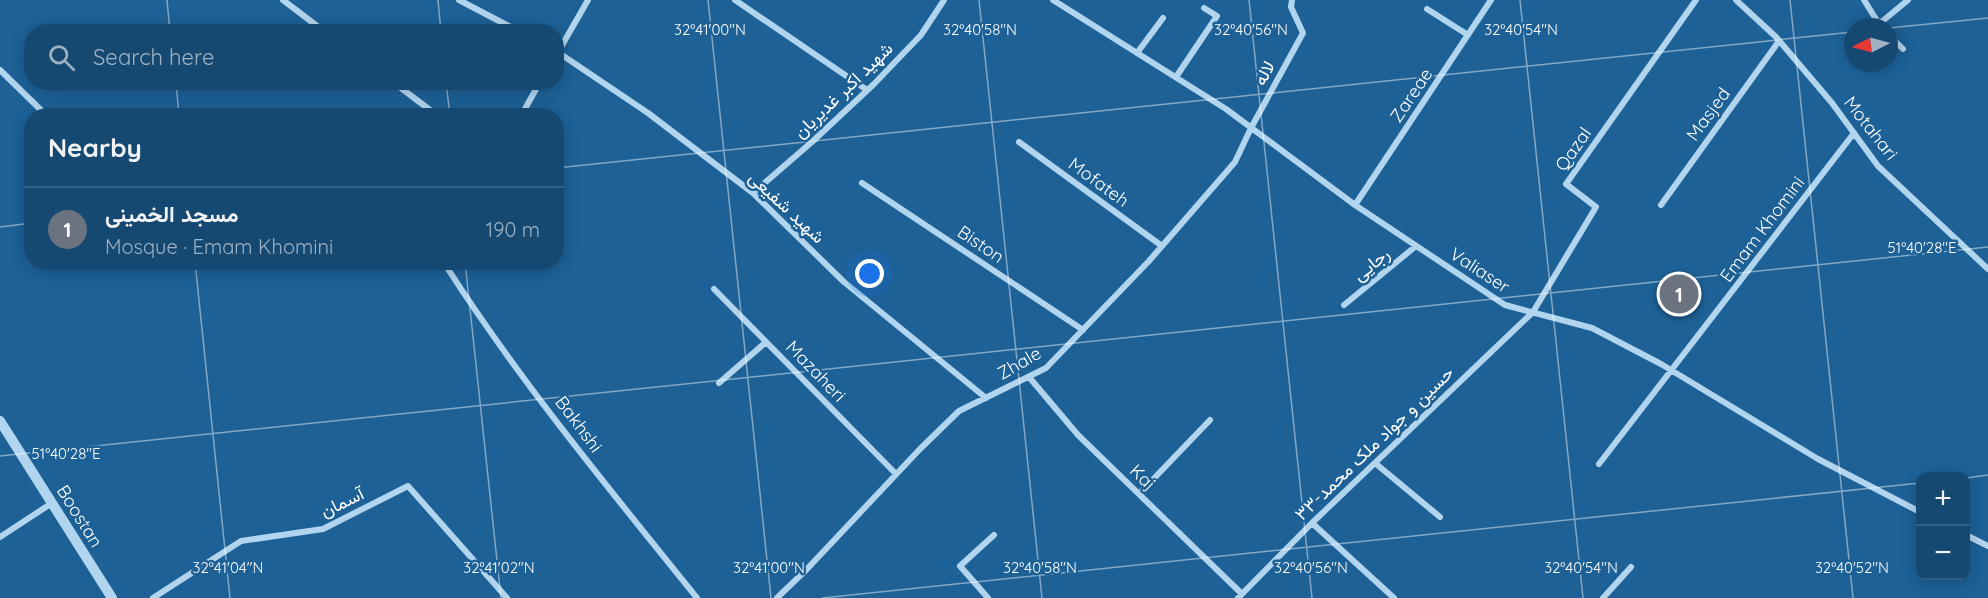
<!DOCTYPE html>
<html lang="en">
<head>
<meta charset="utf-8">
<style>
	:root { --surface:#164971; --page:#235379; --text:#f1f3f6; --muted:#9eb2c3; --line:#356184; --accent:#e69b98 }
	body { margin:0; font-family:Quicksand,Vazirmatn,sans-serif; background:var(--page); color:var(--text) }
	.controls { position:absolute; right:18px; bottom:18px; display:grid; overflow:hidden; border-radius:12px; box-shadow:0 3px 15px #0003 }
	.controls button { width:54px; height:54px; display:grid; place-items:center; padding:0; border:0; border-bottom:2px solid var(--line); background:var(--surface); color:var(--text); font:30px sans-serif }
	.compass { position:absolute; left:1844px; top:18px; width:54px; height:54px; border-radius:50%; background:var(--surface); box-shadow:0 3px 15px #0003; rotate:264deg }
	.you { position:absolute; left:870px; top:274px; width:21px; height:21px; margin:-15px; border:4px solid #fff; border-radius:50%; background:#1a73e8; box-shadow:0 0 0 9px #1a73e833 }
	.badge { display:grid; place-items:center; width:39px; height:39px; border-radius:50%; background:var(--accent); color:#fff; font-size:20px; font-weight:700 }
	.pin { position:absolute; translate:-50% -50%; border:3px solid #fff; box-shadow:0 2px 6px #0006 }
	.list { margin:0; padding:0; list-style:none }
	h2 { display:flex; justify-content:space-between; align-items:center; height:78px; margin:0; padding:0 24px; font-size:26px }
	h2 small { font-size:20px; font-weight:400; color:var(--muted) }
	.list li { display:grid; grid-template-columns:39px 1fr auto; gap:18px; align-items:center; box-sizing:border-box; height:84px; padding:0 24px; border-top:2px solid var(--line) }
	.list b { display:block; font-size:22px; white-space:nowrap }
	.list p { margin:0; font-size:20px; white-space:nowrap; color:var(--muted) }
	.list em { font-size:20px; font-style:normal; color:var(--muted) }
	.icon { flex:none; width:33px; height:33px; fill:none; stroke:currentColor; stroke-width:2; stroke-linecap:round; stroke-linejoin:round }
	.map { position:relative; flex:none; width:1988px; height:598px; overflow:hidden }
	.search { position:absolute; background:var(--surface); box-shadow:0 3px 15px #0003; left:24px; top:24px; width:540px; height:66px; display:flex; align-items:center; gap:15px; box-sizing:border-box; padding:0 21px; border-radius:24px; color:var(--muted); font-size:22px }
	.panel { position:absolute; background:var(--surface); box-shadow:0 3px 15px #0003; left:24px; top:108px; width:540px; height:162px; border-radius:24px }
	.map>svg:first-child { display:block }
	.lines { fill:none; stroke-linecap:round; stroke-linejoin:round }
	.minor { stroke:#b2d5ef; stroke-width:6 }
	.tertiary { stroke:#b2d5ef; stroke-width:10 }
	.ticks { fill:none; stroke:#fff; stroke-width:1.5; stroke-opacity:0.45 }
	.labels { text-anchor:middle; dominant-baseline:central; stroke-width:5; stroke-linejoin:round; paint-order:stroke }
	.street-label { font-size:18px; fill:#fff; stroke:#1d6197 }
	.ticks-label { font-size:15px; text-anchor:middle; fill:#fff; stroke:#1d6197; stroke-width:5; stroke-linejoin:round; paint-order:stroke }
</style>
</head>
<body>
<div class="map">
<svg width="1988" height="598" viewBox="0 0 1988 598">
	<rect width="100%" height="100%" fill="#1d6197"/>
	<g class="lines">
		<path class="minor" d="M 283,0 L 325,32
			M 459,0 L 520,32
			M 735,0 L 867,90
			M 1053,0 L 1226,109 L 1355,205 L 1505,305 L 1592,328 L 1661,364 L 1818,459 L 1920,512
			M 1736,0 L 1776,37 L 1832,103 L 1878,166 L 1988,269
			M 1864,0 L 1879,24 L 1908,0
			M 1427,9 L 1468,35
			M 1889,35 L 1903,49
			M 556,51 L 648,113 L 753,193 L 844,282 L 986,398
			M 1137,53 L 1163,18
			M 557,54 L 588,0
			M 0,70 L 47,116
			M 1176,77 L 1217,16 L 1204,8
			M 393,82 L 438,116
			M 521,116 L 540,82
			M 1019,142 L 1162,246
			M 862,183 L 1083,330
			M 753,193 L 813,141 L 874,84 L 921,35 L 944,0
			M 1355,205 L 1491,0
			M 1661,205 L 1779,41
			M 448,262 L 448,269 C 522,384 611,491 697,598
			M 714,289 L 896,474
			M 1344,305 L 1416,246
			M 1029,377 L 1078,435 L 1242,594
			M 719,383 L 766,342
			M 1375,463 L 1440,517
			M 1599,464 L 1854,133
			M 1139,494 L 1210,420
			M 1312,523 L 1394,598
			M 1966,535 L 1988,546
			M 0,537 L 52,503
			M 153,598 L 241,541 L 323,529 L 408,486 L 507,598
			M 777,598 L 807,569 L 920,449 L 959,411 L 1046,368 L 1149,261 L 1235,162 L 1251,128 L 1303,33 L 1291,7 L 1292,0
			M 988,598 L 960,566 L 994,535
			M 1238,598 L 1312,523 L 1533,312 L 1596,207 L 1566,184 L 1696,0
			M 1603,598 L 1631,567"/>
		<path class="tertiary" d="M 0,421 L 112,598"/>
	</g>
	<path class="ticks" d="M 167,0 L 170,32M 438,0 L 441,32M 708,0 L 771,598M 979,0 L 1042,598M 1249,0 L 1312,598M 1520,0 L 1583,598M 1790,0 L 1853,598M 1889,28 L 1988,18M 176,82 L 179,116M 446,82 L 450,116M 556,168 L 1853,32M 0,227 L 32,223M 195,262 L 230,598M 465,262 L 501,598M 0,456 L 1988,247M 1966,478 L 1988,475M 822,598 L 1920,483"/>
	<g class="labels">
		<g class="street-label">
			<text transform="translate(1264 73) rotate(-62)">لاله</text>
			<text transform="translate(843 90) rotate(-44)">شهید اکبر غدیریان</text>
			<text transform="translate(1411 95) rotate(-56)">Zareae</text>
			<text transform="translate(1708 114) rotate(-54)">Masjed</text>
			<text transform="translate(1871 128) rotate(52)">Motahari</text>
			<text transform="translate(1573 149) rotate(-55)">Qazal</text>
			<text transform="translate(1099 182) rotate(36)">Mofateh</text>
			<text transform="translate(787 207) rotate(43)">شهید شفیعی</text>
			<text transform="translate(1762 229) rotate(-53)">Emam Khomini</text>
			<text transform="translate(981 244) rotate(34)">Biston</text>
			<text transform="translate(1371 264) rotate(-39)">رجایی</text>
			<text transform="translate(1480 270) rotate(33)">Valiaser</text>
			<text transform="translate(1019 363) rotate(-30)">Zhale</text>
			<text transform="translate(816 371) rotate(46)">Mazaheri</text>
			<text transform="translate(579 424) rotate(53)">Bakhshi</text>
			<text transform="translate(1374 443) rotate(-44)">۳۳-حسین و جواد ملک محمد</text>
			<text transform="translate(1143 477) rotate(44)">Kaj</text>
			<text transform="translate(342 502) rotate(-26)">آسمان</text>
			<text transform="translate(80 516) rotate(58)">Boostan</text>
		</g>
	</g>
	<g class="ticks-label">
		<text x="710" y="35">32°41'00"N</text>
		<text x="980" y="35">32°40'58"N</text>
		<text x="1251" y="35">32°40'56"N</text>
		<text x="1521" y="35">32°40'54"N</text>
		<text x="1922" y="253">51°40'28"E</text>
		<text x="66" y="459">51°40'28"E</text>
		<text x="228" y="573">32°41'04"N</text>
		<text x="499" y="573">32°41'02"N</text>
		<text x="769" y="573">32°41'00"N</text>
		<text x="1040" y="573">32°40'58"N</text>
		<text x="1311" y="573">32°40'56"N</text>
		<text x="1581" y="573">32°40'54"N</text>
		<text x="1852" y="573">32°40'52"N</text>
	</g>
</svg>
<div class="controls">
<button>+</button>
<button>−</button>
</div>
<svg class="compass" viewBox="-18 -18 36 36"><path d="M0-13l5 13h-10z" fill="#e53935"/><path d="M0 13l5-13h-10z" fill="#9eb2c3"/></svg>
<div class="you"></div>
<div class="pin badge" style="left:1679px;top:294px;background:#6b7280">1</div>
<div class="search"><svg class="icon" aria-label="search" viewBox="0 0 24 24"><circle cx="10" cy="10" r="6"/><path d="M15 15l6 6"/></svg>Search here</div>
<section class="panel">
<h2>Nearby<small></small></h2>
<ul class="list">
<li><span class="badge" style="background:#6b7280">1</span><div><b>مسجد الخمینی</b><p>Mosque · Emam Khomini</p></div><em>190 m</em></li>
</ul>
</section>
</div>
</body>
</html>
